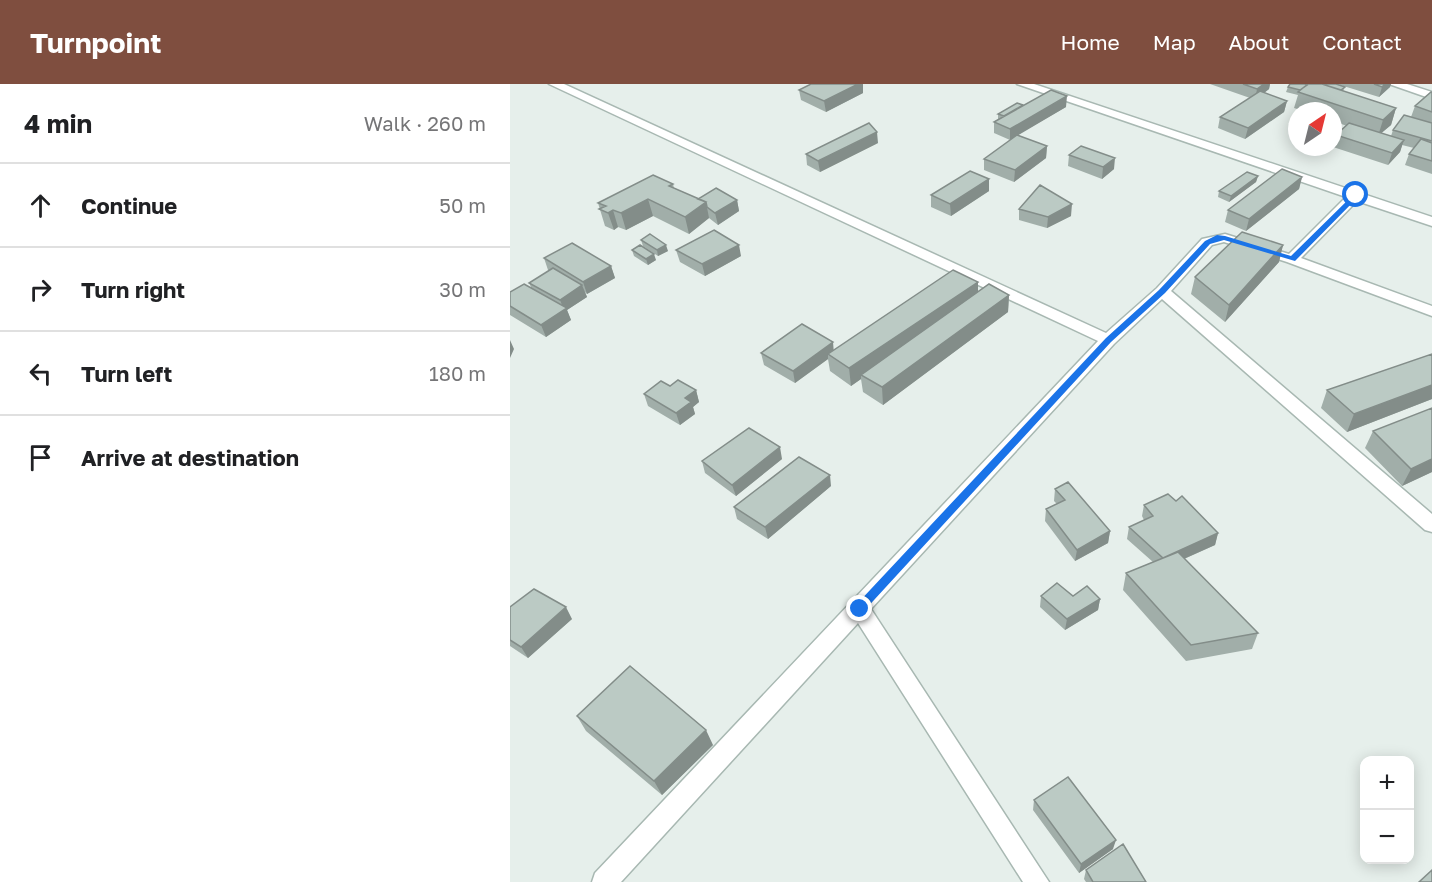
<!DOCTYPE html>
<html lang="en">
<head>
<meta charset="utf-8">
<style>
	:root { --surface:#fff; --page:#f6f6f6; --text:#202124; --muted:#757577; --line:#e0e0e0; --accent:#7f4e3f }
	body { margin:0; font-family:"Golos Text",sans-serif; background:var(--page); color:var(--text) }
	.controls { position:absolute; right:18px; bottom:18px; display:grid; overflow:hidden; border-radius:12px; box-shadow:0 3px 15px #0003 }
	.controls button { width:54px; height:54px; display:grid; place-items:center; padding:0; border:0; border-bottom:2px solid var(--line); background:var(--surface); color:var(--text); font:30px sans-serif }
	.compass { position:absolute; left:778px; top:18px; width:54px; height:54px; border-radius:50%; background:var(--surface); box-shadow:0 3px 15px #0003; rotate:35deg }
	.stop { position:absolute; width:18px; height:18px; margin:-14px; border:4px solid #1a73e8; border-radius:50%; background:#fff }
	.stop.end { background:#1a73e8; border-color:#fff; box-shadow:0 2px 6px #0008 }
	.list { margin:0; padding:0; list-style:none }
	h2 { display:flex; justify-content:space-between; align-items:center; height:78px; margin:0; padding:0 24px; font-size:26px }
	h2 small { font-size:20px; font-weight:400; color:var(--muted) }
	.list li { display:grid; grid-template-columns:39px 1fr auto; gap:18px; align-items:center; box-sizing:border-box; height:84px; padding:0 24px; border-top:2px solid var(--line) }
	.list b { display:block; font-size:22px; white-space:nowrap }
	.list em { font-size:20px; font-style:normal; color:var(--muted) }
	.icon { flex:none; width:33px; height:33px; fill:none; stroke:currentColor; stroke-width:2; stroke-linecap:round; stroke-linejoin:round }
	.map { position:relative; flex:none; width:922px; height:798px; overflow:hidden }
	header { display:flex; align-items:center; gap:36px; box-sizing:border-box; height:84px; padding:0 30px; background:var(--accent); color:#fff }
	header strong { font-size:28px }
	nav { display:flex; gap:33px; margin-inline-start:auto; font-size:21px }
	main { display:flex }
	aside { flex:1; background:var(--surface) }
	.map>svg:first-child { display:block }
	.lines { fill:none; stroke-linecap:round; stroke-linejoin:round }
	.minor-casing { stroke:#a8b8b2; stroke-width:3 }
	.minor { fill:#fff; fill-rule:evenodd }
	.wall { fill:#a1aea9 }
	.shaded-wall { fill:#838d89 }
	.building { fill:#bbcac4; stroke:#838d89; stroke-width:1.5 }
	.route { fill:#1a73e8 }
</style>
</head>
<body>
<header>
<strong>Turnpoint</strong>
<nav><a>Home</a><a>Map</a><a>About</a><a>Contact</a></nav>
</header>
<main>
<aside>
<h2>4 min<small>Walk · 260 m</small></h2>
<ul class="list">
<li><svg class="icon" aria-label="ahead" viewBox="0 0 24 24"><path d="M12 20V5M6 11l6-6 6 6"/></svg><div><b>Continue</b></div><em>50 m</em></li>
<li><svg class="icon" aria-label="right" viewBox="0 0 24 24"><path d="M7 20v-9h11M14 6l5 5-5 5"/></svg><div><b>Turn right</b></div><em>30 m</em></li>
<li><svg class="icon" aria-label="left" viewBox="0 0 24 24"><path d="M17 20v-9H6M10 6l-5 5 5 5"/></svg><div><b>Turn left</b></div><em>180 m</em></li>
<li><svg class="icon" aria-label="arrive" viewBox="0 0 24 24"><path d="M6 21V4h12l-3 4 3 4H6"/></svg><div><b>Arrive at destination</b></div></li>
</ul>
</aside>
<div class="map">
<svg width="922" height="798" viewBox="0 0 922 798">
	<rect width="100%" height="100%" fill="#e6efeb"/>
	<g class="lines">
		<defs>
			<path id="minor" d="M 39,0 L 54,0 L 596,249 L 647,204 L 692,155 L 715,150 L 779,170 L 836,113 L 507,0 L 524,0 L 922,133 L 922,142 L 847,117 L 791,174 L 922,222 L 922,232 L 777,178 L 714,158 L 702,161 L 661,207 L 922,430 L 922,448 L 915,446 L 652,215 L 604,260 L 361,525 L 539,798 L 513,798 L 348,539 L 111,798 L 82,798 L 85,789 L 588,257 Z
				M 879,0 L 897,0 L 922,8 L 922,15 Z"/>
		</defs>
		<use href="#minor" class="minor-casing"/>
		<use href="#minor" class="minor"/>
	</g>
	<path class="wall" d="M 700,0 L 760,0 L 759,5 L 754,9 L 777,17 L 774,28 L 735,55 L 708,44 L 710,33 L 740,14 Z
		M 827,0 L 881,0 L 880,3 L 869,13 Z
		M 797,1 L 835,3 L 833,7 L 886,24 L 881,41 L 871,49 L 881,52 L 883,46 L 901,33 L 905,22 L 922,8 L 922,90 L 895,81 L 899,70 L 904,64 L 892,61 L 890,68 L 878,81 L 823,63 L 826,51 L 837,42 L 823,37 L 823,27 L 794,27 L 784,24 L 788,11 L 776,8 L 778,3 Z
		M 289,6 L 353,9 L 316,28 L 291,16 Z
		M 513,21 L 556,23 L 507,51 L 537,62 L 536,74 L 504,98 L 474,86 L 474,75 L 506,52 L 500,56 L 484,49 L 484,38 L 488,35 L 488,30 Z
		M 368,59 L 310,88 L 297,81 L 296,70 Z
		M 559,71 L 604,85 L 592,95 L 558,82 Z
		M 748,92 L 746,98 L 719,118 L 708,113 L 709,107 Z
		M 792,93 L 789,105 L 736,147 L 715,138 L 718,126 Z
		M 479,95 L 479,107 L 441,132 L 421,123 L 421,111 Z
		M 163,100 L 164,104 L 188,115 L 227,116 L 229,127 L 208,141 L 199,134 L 179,150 L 143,132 L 116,146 L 108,143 L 104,146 L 95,142 L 88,119 Z
		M 509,125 L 561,132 L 537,144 L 509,136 Z
		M 131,156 L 158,167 L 148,172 L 133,162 Z
		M 773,161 L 769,178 L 715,238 L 681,210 L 685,193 Z
		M 122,166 L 146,176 L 138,181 L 124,172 Z
		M 166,166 L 231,172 L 195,192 L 170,178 Z
		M 34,174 L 101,182 L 105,194 L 77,210 L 75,208 L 77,213 L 57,226 L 61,236 L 36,253 L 0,231 L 0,208 L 21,203 L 19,199 L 40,187 L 38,186 Z
		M 468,198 L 468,207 L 499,211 L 498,228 L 373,321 L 353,308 L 351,295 L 341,302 L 320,287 L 318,275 L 285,299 L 254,281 L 251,269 L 324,266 Z
		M 922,270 L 922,315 L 837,348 L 811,324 L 817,306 Z
		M 160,302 L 186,306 L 189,318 L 183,323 L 185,330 L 170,341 L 138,322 L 134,310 Z
		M 863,347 L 922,388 L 892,402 L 855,364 Z
		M 272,375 L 226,412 L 195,389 L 192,377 Z
		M 321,402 L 258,455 L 227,435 L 224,423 Z
		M 545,405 L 600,447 L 598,459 L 565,477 L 535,437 L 536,425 L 547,420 L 544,417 Z
		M 666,417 L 708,449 L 705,461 L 674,475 L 748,549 L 742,565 L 676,577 L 613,506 L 616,489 L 643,478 L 617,455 L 619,443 L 634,436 L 632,432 L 634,421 Z
		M 531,512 L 563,512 L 590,515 L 588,526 L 555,546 L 530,523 Z
		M 0,523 L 62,535 L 18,574 L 0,562 Z
		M 67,632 L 203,661 L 152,711 L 76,647 Z
		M 524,716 L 603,765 L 569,789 L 523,726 Z
		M 576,786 L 636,798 L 576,798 L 574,795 Z"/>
	<path class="shaded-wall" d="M 348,0 L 353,0 L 353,9 L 316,28 L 314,17 Z
		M 754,0 L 760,0 L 759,5 L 745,16 L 747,5 Z
		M 875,0 L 881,0 L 880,3 L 869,13 L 872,3 Z
		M 557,12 L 556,23 L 500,56 L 500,45 Z
		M 777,17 L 774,28 L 735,55 L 738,44 Z
		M 886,24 L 881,41 L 868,52 L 873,36 Z
		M 367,48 L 368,59 L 310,88 L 308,77 Z
		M 894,56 L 890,68 L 878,81 L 882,69 Z
		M 537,62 L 536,74 L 504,98 L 505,86 Z
		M 605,74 L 604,85 L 592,95 L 593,83 Z
		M 748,92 L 746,98 L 719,118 L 721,112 Z
		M 792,93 L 789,105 L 736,147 L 739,135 Z
		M 479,95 L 479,107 L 441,132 L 440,120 Z
		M 138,115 L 143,132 L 116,146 L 111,129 Z
		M 227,116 L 229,127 L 208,141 L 205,129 Z
		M 196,118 L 199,134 L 179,150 L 175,133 Z
		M 562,120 L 561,132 L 537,144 L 538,133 Z
		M 103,126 L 108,143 L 104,146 L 98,129 Z
		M 156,161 L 158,167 L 148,172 L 147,166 Z
		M 229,161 L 231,172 L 195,192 L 192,180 Z
		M 773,161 L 769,178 L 715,238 L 719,221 Z
		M 144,170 L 146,176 L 138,181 L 136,175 Z
		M 101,182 L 105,194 L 77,210 L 73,198 Z
		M 468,198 L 468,216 L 351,291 L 351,295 L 341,302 L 339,284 Z
		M 72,201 L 77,213 L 57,226 L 61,236 L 36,253 L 31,241 L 54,226 L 50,216 Z
		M 499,211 L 498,228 L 373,321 L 372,303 Z
		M 0,256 L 4,265 L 0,274 Z
		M 323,258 L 324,270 L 318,270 L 318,275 L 285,299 L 283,287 Z
		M 922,301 L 922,315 L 837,348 L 844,330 Z
		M 186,306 L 189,318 L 183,323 L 185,330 L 170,341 L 166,329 L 175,314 Z
		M 270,363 L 272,375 L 226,412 L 222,401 Z
		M 922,375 L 922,388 L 892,402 L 901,385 Z
		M 320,391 L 321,402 L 258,455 L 255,443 Z
		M 600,447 L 598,459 L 565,477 L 567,466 Z
		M 708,449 L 705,461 L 651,485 L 653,474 Z
		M 590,515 L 588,526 L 555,546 L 557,535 Z
		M 56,523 L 62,535 L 18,574 L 11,563 Z
		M 196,646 L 203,661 L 152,711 L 144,697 Z
		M 606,756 L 603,765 L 569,789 L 571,780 Z"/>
	<path class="building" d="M 301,0 L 348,0 L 314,17 L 289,6 Z
		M 733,0 L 754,0 L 747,5 Z
		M 780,0 L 795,0 L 797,1 L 790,6 L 778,3 Z
		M 798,0 L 812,0 L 886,24 L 873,36 L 788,8 Z
		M 812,0 L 826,0 L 835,3 L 831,6 Z
		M 864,0 L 875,0 L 872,3 Z
		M 541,6 L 557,12 L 500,45 L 484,38 Z
		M 750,7 L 777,17 L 738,44 L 710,33 Z
		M 921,8 L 922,8 L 922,28 L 905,22 Z
		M 507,19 L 513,21 L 494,32 L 488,30 Z
		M 894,31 L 922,39 L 922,57 L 883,46 Z
		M 359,39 L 367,48 L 308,77 L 296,70 Z
		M 839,39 L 894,56 L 882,69 L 826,51 Z
		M 507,51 L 537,62 L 505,86 L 474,75 Z
		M 911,55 L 922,59 L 922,77 L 899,70 Z
		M 571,62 L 605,74 L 593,83 L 559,71 Z
		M 772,85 L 792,93 L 739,135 L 718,126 Z
		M 460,87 L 479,95 L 440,120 L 421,111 Z
		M 737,88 L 748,92 L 721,112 L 709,107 Z
		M 143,91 L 163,100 L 159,102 L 196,118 L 175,133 L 138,115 L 111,129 L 103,126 L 98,129 L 89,125 L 96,122 L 88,119 Z
		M 530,101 L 562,120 L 538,133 L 509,125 Z
		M 206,104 L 227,116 L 205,129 L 197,123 L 196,118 L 188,115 Z
		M 204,146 L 229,161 L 192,180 L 166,166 Z
		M 732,148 L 773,161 L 719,221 L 685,193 Z
		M 140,150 L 156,161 L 147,166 L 131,156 Z
		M 62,159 L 101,182 L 73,198 L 34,174 Z
		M 130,161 L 144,170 L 136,175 L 122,166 Z
		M 43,184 L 72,201 L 50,216 L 19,199 Z
		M 443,186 L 468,198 L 339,284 L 318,270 Z
		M 14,200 L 57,224 L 31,241 L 0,222 L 0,208 Z
		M 479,200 L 499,211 L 372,303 L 351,291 Z
		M 292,240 L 323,258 L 283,287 L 251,269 Z
		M 922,270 L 922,301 L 844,330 L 817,306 Z
		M 168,296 L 186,306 L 175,314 L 181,318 L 166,329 L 134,310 L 151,297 L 160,302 Z
		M 922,324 L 922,375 L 901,385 L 863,347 Z
		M 239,344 L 270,363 L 222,401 L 192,377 Z
		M 289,373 L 320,391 L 255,443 L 224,423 Z
		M 558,398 L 600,447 L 567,466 L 536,425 L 555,416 L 545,405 Z
		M 658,410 L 666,417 L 672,412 L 708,449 L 653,474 L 619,443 L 643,432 L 634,421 Z
		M 668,468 L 748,549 L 681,561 L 616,489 Z
		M 547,499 L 563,512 L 577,502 L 590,515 L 557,535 L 531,512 Z
		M 24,505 L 56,523 L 11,563 L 0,556 L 0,523 Z
		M 120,582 L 196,646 L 144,697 L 67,632 Z
		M 558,693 L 606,756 L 571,780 L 524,716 Z
		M 613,760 L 636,798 L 583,798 L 576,786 Z
		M 922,786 L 922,798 L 909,798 Z"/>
	<path class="route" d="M 844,110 L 850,111 L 785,177 L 714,156 L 700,160 L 655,209 L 601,258 L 353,528 L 346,528 L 346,521 L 596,254 L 649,206 L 695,157 L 707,151 L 715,152 L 781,172 Z"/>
</svg>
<div class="controls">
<button>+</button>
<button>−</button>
</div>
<svg class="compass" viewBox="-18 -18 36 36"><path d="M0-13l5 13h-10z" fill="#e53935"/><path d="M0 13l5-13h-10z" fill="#757577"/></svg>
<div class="stop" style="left:846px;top:111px"></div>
<div class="stop end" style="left:350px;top:525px"></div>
</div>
</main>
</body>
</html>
